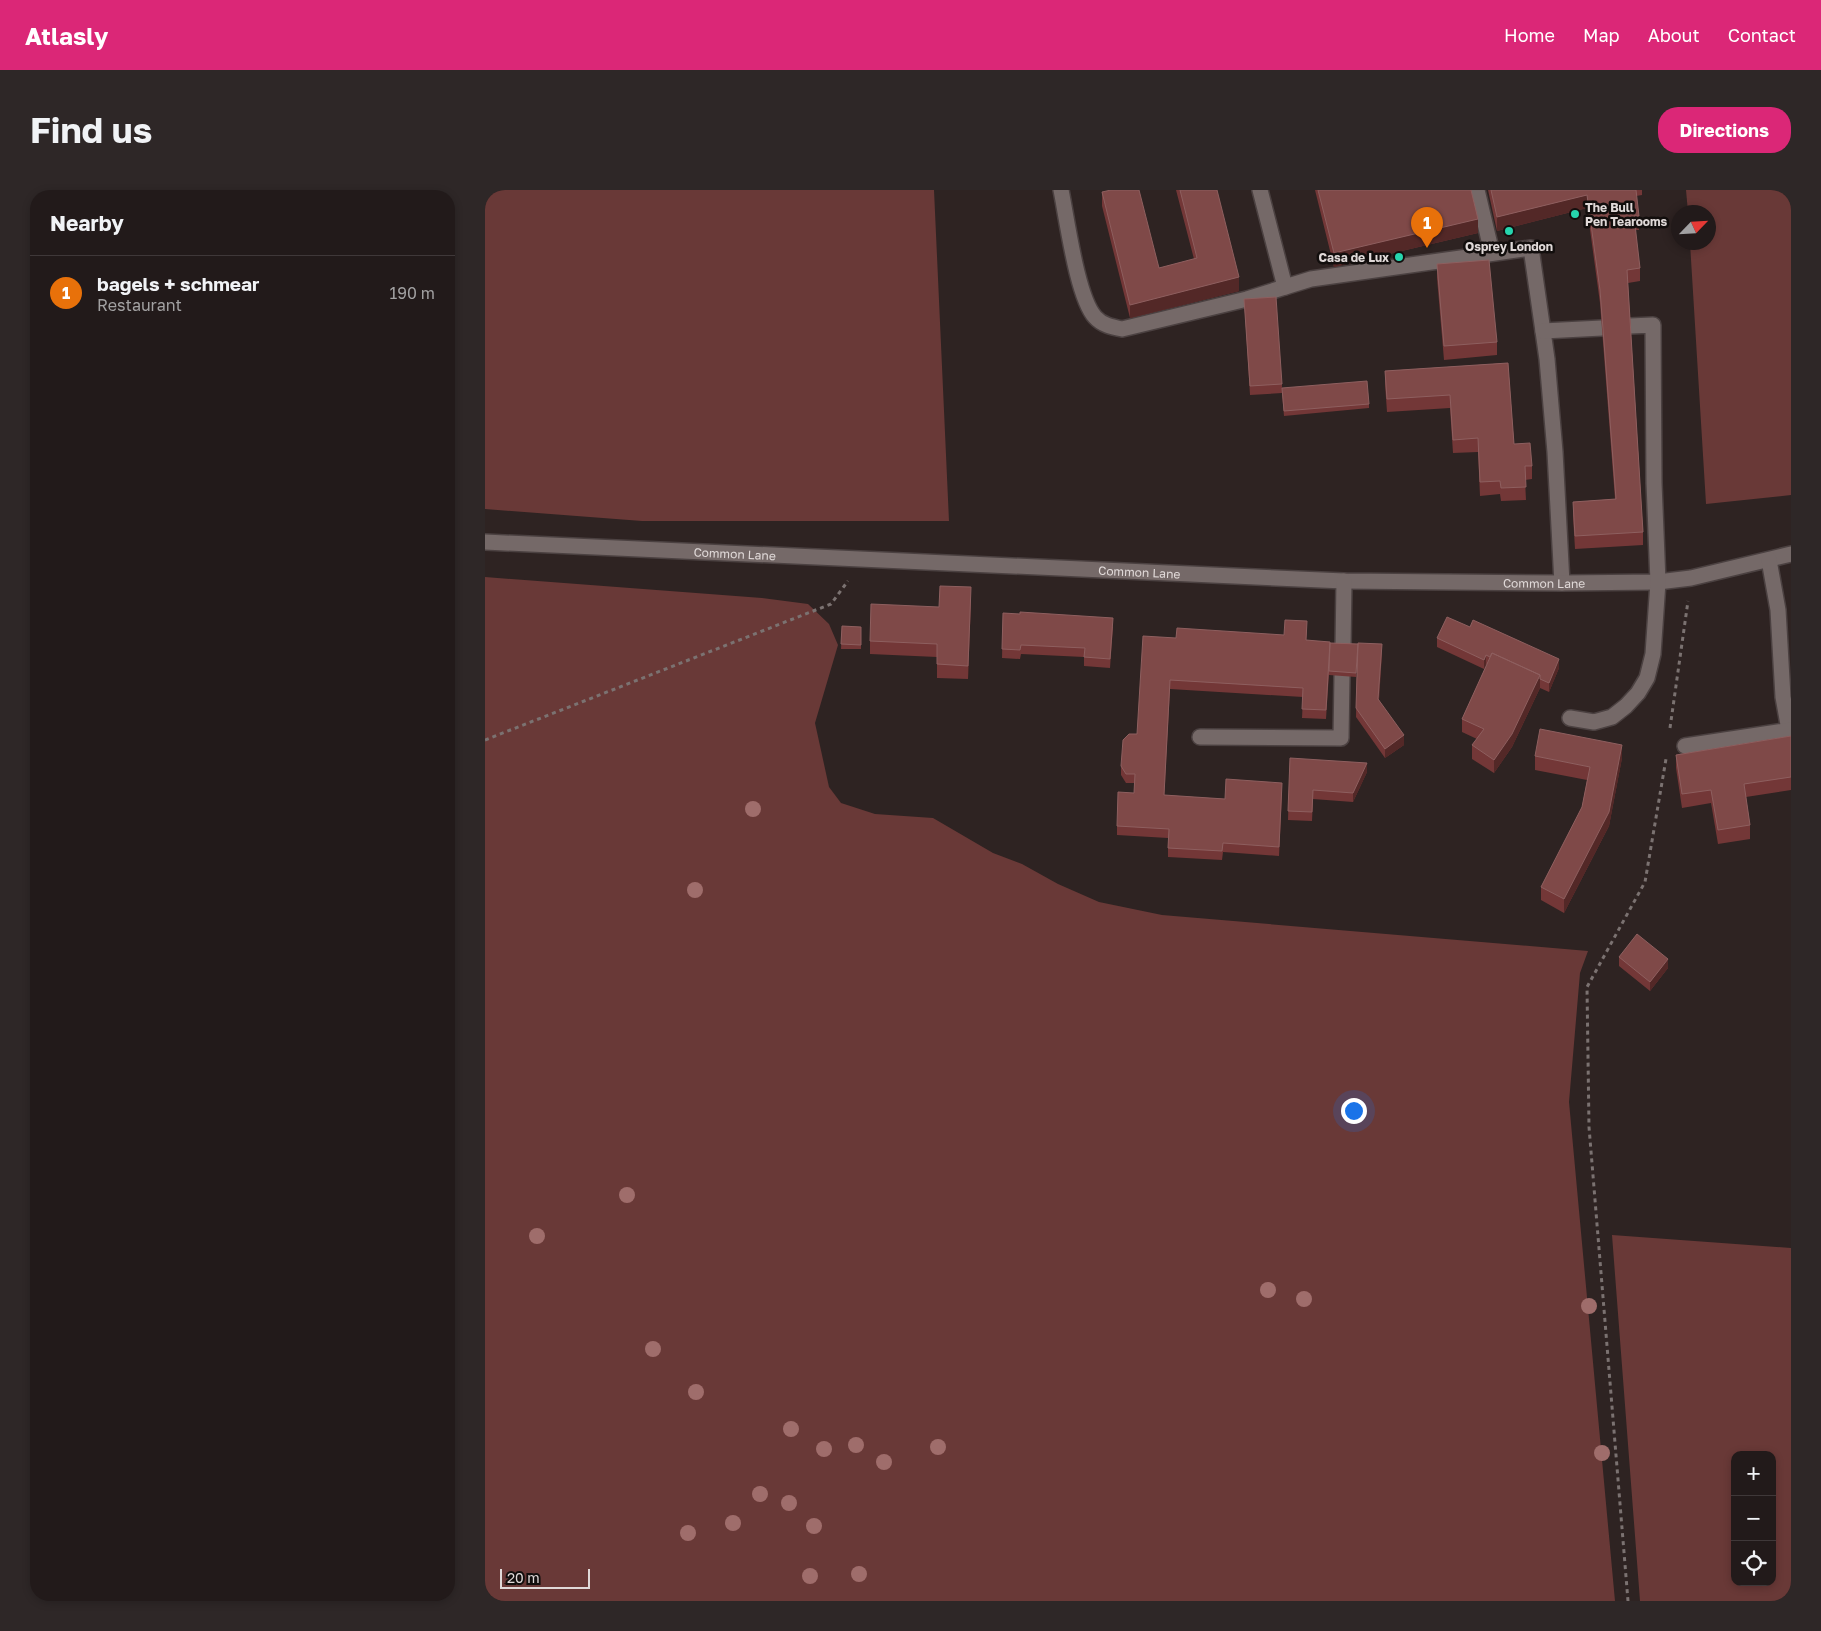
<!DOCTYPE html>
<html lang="en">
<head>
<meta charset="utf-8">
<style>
	:root { --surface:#221a1a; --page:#2e2727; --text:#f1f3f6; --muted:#a2a1a2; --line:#3f3839; --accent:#db2777 }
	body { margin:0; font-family:"Golos Text",sans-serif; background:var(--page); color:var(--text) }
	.controls { position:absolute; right:15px; bottom:15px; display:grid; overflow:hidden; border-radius:10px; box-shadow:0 2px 8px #0003 }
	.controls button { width:45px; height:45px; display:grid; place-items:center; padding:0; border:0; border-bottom:1px solid var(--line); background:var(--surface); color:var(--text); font:25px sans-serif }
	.compass { position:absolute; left:1186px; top:15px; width:45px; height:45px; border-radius:50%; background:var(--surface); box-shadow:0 2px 8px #0003; rotate:65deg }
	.scale { position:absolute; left:15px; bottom:12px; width:90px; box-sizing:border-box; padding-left:5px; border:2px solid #e0d9d8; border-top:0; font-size:14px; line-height:18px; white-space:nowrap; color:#e0d9d8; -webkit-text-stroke:4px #120e0d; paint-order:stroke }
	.you { position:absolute; left:868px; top:920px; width:18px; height:18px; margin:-12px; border:4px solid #fff; border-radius:50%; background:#1a73e8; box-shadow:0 0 0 8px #1a73e833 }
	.badge { display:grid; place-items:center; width:32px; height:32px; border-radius:50%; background:var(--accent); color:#fff; font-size:16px; font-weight:700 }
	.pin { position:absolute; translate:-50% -41px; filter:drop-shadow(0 1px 2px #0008) }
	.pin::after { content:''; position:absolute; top:26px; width:18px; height:15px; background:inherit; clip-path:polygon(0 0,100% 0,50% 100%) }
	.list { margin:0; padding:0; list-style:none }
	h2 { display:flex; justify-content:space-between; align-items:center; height:65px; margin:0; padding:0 20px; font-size:21px }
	h2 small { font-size:16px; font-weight:400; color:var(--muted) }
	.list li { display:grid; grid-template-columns:32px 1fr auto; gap:15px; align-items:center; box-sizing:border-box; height:75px; padding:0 20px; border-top:1px solid var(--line) }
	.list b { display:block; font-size:19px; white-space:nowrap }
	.list p { margin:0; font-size:16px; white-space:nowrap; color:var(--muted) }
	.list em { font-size:16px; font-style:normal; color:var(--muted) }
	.icon { flex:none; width:28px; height:28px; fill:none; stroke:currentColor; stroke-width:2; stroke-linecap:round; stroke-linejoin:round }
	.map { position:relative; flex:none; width:1306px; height:1411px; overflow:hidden; border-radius:20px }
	header { display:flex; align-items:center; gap:30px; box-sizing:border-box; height:70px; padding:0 25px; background:var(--accent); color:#fff }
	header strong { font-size:24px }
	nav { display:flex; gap:28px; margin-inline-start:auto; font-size:18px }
	.intro { display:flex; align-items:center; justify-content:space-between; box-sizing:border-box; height:120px; padding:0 30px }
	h1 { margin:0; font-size:35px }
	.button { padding:12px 22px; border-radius:20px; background:var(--accent); color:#fff; font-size:18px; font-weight:700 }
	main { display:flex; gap:30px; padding:0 30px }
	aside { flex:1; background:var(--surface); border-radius:20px; box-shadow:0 2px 8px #0003 }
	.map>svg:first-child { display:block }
	.green { fill:#693937; fill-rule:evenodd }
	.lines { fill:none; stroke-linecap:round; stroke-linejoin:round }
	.minor-casing { stroke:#4b4141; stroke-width:18 }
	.path { stroke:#7b7271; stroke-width:3; stroke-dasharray:4 4; stroke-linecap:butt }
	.minor { stroke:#756968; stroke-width:15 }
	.tree { fill:#9f6d6b }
	.wall { fill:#733737 }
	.shaded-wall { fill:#532827 }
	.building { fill:#7f4948; stroke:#8e5f5f }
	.poi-dot { fill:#26d5ae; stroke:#120e0d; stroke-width:2 }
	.labels { text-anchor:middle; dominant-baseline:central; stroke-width:5; stroke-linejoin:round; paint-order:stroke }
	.poi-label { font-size:12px; font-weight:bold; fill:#e0d9d8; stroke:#120e0d; text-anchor:start }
	.street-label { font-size:12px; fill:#e0d9d8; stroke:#120e0d }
</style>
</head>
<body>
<header>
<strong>Atlasly</strong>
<nav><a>Home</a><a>Map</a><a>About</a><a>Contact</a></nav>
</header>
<div class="intro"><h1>Find us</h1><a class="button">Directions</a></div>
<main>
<aside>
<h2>Nearby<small></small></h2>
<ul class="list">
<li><span class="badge" style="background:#e8710a">1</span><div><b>bagels + schmear</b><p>Restaurant</p></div><em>190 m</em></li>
</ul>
</aside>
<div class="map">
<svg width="1306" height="1411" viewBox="0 0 1306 1411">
	<rect width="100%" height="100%" fill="#2e2322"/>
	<path class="green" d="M 0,0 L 449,0 L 464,331 L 157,331 L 0,319 Z
		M 1201,0 L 1306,0 L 1306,305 L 1221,314 L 1205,53 L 1224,52 L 1224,22 L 1203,22 Z
		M 0,387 L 277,408 L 323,414 L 344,434 L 353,455 L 330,533 L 344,597 L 356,613 L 390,624 L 448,628 L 508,663 L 537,674 L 573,694 L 614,712 L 677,725 L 1103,761 L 1095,783 L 1084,912 L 1130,1411 L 0,1411 Z
		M 1127,1045 L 1306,1058 L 1306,1411 L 1155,1411 ZM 1250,1265 L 1287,1265 L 1287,1392 L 1250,1392 Z"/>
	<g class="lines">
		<defs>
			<g id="minor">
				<path d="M 576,0 C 582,29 592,107 610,127 C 617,135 627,137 637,139 L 762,109 L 800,97"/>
				<path d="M 775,0 L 800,97 L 826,89 L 1046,58 L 1062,169 L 1070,262 L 1077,393"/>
				<path d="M 992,0 L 1007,63"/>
				<path d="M 1058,141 L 1117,138"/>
				<path id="s1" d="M 0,352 L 859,391 L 1077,393 L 1173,392 L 1206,388 L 1306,364"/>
				<path d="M 1284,370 L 1293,420 L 1298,507 L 1304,540"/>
				<path d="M 858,458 L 859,391"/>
				<path d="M 1085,528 L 1109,532 L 1127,527 L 1141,516 L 1153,503 L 1162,488 L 1168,464 L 1173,392 L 1169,293 L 1168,135 L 1145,136"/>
				<path d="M 715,547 L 856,548 L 857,486"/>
				<path d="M 1200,556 L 1306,540"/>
			</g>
		</defs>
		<use href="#minor" class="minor-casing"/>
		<path class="path" d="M 1185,538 L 1203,411
			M 0,550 L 346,414 L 363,391
			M 1143,1411 L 1104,937 L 1102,797 L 1160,692 L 1181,569"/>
		<use href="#minor" class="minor"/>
	</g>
	<g class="tree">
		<circle cx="268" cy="619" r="8"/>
		<circle cx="210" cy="700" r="8"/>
		<circle cx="142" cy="1005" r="8"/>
		<circle cx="52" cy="1046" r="8"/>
		<circle cx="783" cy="1100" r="8"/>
		<circle cx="819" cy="1109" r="8"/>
		<circle cx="1104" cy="1116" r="8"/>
		<circle cx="168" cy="1159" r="8"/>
		<circle cx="211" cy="1202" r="8"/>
		<circle cx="306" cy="1239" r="8"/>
		<circle cx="371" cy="1255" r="8"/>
		<circle cx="453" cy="1257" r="8"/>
		<circle cx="339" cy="1259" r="8"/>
		<circle cx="1117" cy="1263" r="8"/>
		<circle cx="399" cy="1272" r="8"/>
		<circle cx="275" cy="1304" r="8"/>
		<circle cx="304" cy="1313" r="8"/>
		<circle cx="248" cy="1333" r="8"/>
		<circle cx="329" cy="1336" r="8"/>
		<circle cx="203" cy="1343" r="8"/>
		<circle cx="374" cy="1384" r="8"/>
		<circle cx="325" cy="1386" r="8"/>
	</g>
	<path class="wall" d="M 691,0 L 732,0 L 754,101 L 645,128 L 617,16 L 617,2 L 674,78 L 709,69 Z
		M 830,0 L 986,0 L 993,43 L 849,77 Z
		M 1003,0 L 1157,0 L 1157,5 L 1151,6 L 1154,26 L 1154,40 L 1150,40 L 1155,78 L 1155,91 L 1143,93 L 1158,342 L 1158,355 L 1090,359 L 1088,326 L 1088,312 L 1130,309 L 1115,113 L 1102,18 L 1012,41 Z
		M 952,74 L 1012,152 L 1012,165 L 959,170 L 952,88 Z
		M 759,109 L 797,194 L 797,203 L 765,205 Z
		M 1023,173 L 1029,254 L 1047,276 L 1047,289 L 1040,290 L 1041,310 L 1016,311 L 1015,304 L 995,306 L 993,262 L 968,263 L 965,218 L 902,222 L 900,194 L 900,181 Z
		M 797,203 L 884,214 L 884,218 L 799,226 Z
		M 486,410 L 483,489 L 452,488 L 452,467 L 385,464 L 385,451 L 454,417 Z
		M 518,423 L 628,437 L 625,478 L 599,476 L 599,467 L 536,464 L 535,469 L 517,468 Z
		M 357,436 L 376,437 L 376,459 L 356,459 Z
		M 822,440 L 821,450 L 845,453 L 897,463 L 894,510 L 919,555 L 900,568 L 871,527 L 872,467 L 871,487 L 844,485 L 844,483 L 841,529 L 817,528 L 818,507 L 685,499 L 679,605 L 740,609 L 797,602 L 794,666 L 738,662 L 737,670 L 683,667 L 683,648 L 632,645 L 632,636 L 649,603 L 650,593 L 641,593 L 636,585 L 636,576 L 652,544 L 691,448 L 799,445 Z
		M 952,448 L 1074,478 L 1064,502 L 1055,498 L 1027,557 L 1009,583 L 987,569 L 987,555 L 992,549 L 977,542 L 977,529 L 1002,474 L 1001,474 L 999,479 L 952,457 Z
		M 1306,546 L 1306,600 L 1261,607 L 1265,635 L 1265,649 L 1233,654 L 1226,613 L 1197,618 L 1191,578 L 1191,565 Z
		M 1050,566 L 1137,568 L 1124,636 L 1079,723 L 1056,710 L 1056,697 L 1097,617 L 1102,590 L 1050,580 Z
		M 805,568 L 882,582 L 868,612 L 828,609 L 827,631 L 803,630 Z
		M 1134,767 L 1183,778 L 1165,801 L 1134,776 Z"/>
	<path class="shaded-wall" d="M 1102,5 L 1102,18 L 1012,41 L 1012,27 Z
		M 993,29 L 993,43 L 849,77 L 849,63 Z
		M 754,87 L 754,101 L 645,128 L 645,115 Z
		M 486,397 L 486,410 L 483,489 L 483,476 Z
		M 897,454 L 897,463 L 893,518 L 893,509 Z
		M 1001,465 L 1001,474 L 999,479 L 999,470 Z
		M 1074,469 L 1074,478 L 1064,502 L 1064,493 Z
		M 1055,485 L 1055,498 L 1027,557 L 1009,583 L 1009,570 Z
		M 685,490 L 685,499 L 679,614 L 679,605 Z
		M 919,545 L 919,555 L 900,568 L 900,559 Z
		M 1137,555 L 1137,568 L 1124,636 L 1079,723 L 1079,709 Z
		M 882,573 L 882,582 L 868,612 L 868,603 Z
		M 797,593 L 797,602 L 794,666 L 794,657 Z
		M 1183,769 L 1183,778 L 1165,801 L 1165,792 Z"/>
	<path class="building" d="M 626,0 L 654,0 L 674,78 L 712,68 L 695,0 L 732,0 L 754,87 L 645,115 L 617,2 Z
		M 833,0 L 986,0 L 993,29 L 849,63 Z
		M 1006,0 L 1151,0 L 1154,26 L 1149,26 L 1155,78 L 1142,80 L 1158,342 L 1090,346 L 1088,312 L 1131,309 L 1115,100 L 1102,5 L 1012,27 Z
		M 1004,70 L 1012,152 L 959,156 L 952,74 Z
		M 791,107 L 797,194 L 765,196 L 759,109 Z
		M 1023,173 L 1029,254 L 1045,253 L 1047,276 L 1040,276 L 1041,297 L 1016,298 L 1015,291 L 995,292 L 993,248 L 968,250 L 965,205 L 902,209 L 900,181 Z
		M 882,191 L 884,214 L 799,221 L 797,198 Z
		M 455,396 L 486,397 L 483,476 L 452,474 L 452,454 L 385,451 L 386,414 L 454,417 Z
		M 535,422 L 628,428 L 625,469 L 599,467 L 600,458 L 536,455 L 535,460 L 517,459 L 518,423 L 535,424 Z
		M 962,427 L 985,437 L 988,430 L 1074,469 L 1064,493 L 1055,489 L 1055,485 L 1007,463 L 1005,467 L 1001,465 L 999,470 L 952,448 Z
		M 800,430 L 822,431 L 821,450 L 845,452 L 841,520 L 817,519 L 818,498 L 685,490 L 679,605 L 740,609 L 741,589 L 797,593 L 794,657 L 738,653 L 737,661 L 683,658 L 684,639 L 632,636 L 633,602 L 649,603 L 650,584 L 641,584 L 636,576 L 638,550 L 644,544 L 652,544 L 658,446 L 691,448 L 692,438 L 799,445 Z
		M 357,436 L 376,437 L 376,455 L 356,454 Z
		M 845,453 L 873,454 L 871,483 L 844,481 Z
		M 873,453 L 897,454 L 893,509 L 919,545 L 900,559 L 871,518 Z
		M 1007,463 L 1055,485 L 1027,544 L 1009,570 L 987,555 L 999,539 L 977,529 Z
		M 1055,539 L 1137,555 L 1124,622 L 1079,709 L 1056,697 L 1097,617 L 1105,577 L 1050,566 Z
		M 1306,546 L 1306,587 L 1259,594 L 1265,635 L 1233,640 L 1226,600 L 1197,604 L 1191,565 Z
		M 805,568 L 882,573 L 868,603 L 828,600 L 827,622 L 803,621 Z
		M 1152,744 L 1183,769 L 1165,792 L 1134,767 Z"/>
	<g class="poi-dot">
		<circle cx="1090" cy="24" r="5"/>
		<circle cx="1024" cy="41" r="5"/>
		<circle cx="914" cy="67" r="5"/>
	</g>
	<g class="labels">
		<g class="poi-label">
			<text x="1100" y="17">The Bull<tspan x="1100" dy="14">Pen Tearooms</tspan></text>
			<text x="1024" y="56" text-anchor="middle">Osprey London</text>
			<text x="904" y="67" text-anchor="end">Casa de Lux</text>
		</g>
		<g class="street-label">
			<text stroke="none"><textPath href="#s1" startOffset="250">Common Lane</textPath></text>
			<text stroke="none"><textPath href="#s1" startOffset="655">Common Lane</textPath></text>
			<text stroke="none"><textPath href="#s1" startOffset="1060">Common Lane</textPath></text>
		</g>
	</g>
</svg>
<div class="controls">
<button>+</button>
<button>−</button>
<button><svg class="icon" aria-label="locate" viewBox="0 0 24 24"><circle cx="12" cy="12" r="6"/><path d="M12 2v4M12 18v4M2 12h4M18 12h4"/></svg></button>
</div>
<svg class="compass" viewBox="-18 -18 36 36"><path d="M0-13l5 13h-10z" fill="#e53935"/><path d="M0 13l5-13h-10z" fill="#a2a1a2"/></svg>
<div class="scale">20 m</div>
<div class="you"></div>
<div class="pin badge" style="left:942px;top:58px;background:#e8710a">1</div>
</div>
</main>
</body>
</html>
